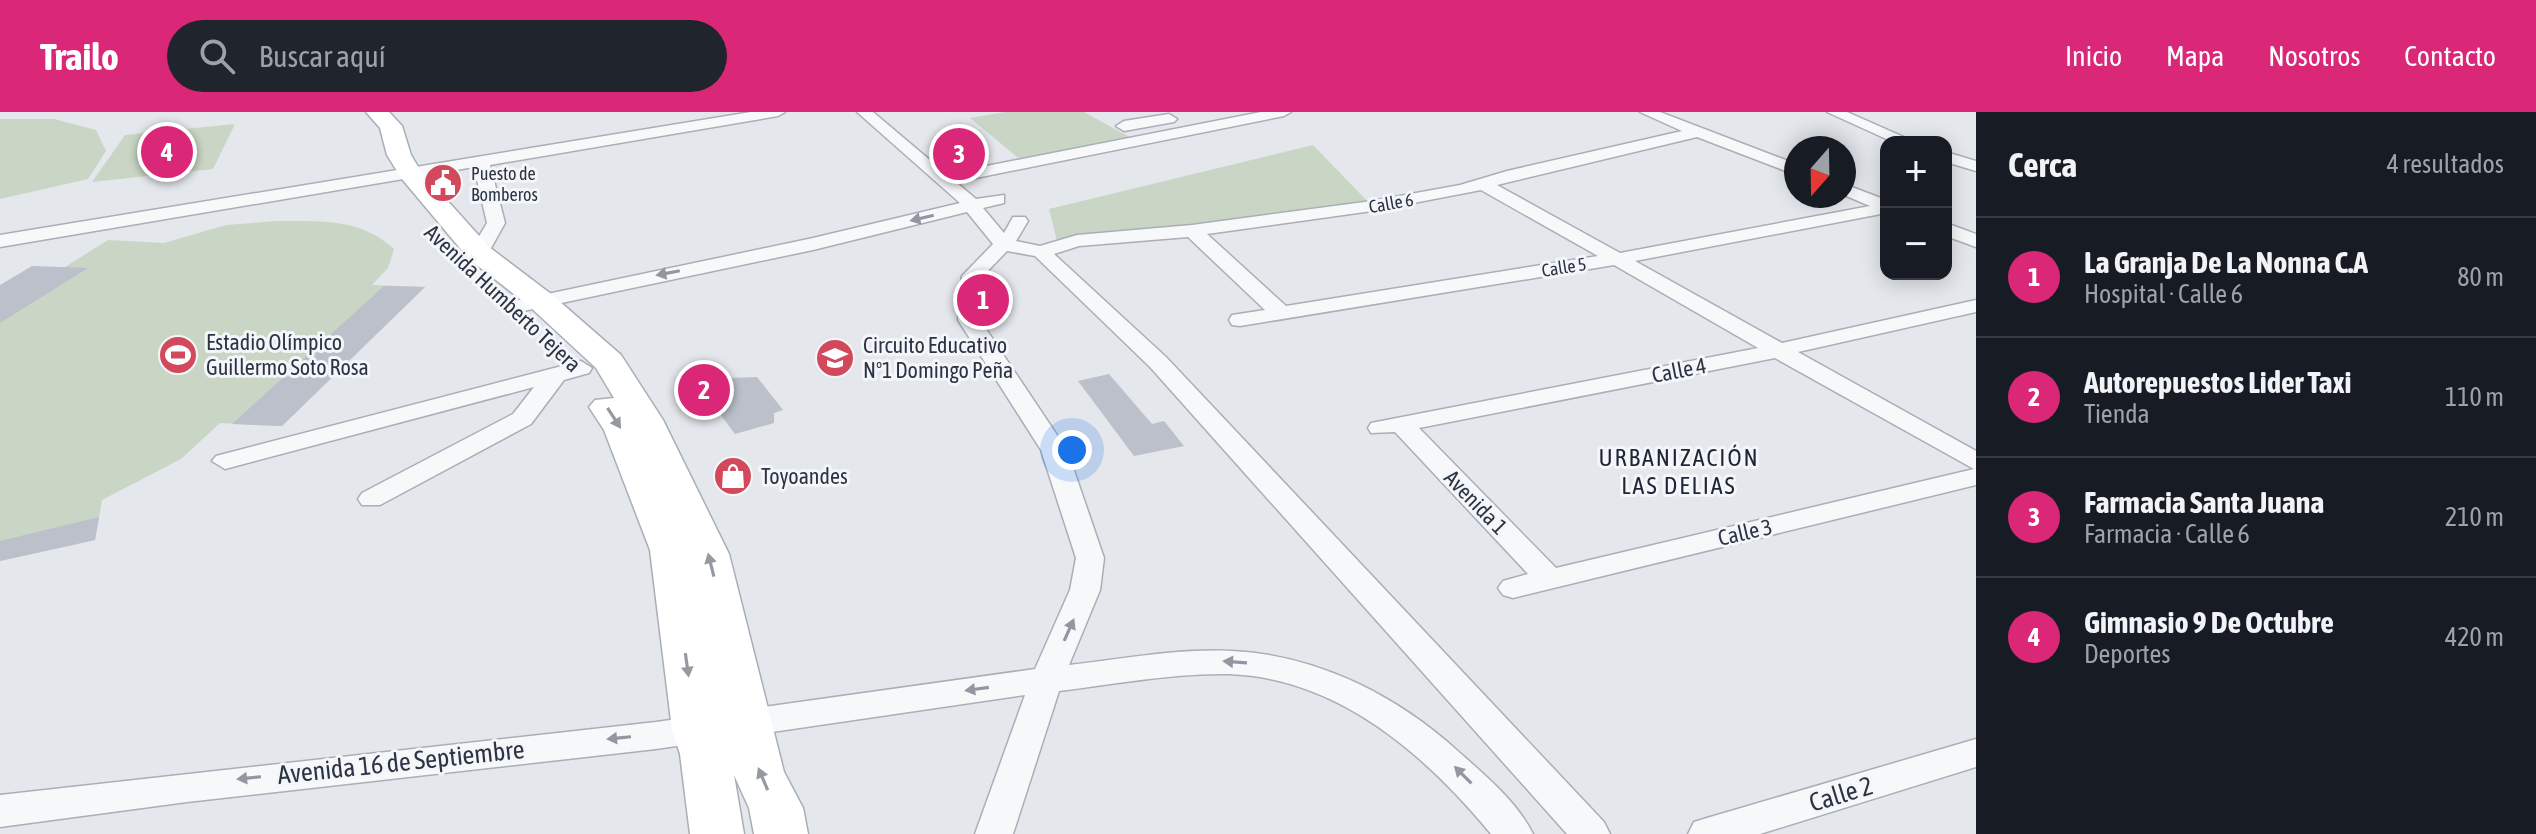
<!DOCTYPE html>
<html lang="es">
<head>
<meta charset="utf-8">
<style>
	:root { --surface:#171b24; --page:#20242c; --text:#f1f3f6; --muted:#9ea1a6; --line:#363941; --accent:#db2777 }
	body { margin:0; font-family:"Asap Condensed",sans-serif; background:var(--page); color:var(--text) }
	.controls { position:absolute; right:24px; top:24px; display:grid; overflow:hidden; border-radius:16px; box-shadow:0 4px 20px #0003 }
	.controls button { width:72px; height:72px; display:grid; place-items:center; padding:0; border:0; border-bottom:2px solid var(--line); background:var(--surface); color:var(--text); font:40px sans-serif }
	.compass { position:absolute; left:1784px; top:24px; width:72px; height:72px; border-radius:50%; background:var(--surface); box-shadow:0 4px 20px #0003; rotate:200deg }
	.you { position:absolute; left:1072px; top:338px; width:28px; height:28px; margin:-20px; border:6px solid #fff; border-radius:50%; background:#1a73e8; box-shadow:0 0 0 12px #1a73e833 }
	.badge { display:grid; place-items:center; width:52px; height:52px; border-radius:50%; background:var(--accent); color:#fff; font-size:26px; font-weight:700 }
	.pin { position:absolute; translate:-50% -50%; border:4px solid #fff; box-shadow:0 2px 8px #0006 }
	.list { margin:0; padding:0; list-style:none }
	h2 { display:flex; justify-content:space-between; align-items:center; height:104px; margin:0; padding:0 32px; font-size:34px }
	h2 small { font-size:26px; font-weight:400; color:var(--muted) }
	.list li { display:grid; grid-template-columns:52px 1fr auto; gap:24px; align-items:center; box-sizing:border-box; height:120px; padding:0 32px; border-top:2px solid var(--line) }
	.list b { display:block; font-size:30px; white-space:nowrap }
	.list p { margin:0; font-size:26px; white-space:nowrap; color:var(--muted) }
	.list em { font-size:26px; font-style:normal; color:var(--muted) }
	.icon { flex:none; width:44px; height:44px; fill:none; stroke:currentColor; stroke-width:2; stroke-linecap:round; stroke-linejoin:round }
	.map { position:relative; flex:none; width:1976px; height:722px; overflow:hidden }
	header { display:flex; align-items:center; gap:48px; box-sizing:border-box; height:112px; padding:0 40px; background:var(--accent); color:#fff }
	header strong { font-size:38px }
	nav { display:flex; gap:44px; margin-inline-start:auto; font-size:28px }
	.search { width:560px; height:72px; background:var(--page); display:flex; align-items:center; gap:20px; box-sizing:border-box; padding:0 28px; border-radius:44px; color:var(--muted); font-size:30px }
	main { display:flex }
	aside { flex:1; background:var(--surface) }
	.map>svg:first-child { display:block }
	.green { fill:#c9d6c5 }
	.building { fill:#bbc0ca }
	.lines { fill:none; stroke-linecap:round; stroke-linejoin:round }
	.street-casing { stroke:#a9aeb7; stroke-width:3 }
	.secondary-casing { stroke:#a9aeb7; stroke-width:3 }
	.street { fill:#f7f8fa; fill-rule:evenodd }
	.secondary { fill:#fff; fill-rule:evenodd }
	.oneway { fill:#9196a0 }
	.oneway2 { fill:#959aa2 }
	.labels { text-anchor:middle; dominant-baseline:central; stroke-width:6; stroke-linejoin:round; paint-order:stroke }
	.far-poi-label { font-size:18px; fill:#2b3445; stroke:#f4f6f9; text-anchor:start }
	.far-street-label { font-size:18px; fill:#2b3445; stroke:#f4f6f9 }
	.street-label { font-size:22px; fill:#2b3445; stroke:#f4f6f9 }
	.poi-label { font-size:22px; fill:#2b3445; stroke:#f4f6f9; text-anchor:start }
	.neighbourhood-label { font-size:24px; letter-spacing:2px; fill:#1d2536; stroke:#f4f6f9 }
	.near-street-label { font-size:26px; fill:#2b3445; stroke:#f4f6f9 }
</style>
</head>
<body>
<header>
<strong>Trailo</strong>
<div class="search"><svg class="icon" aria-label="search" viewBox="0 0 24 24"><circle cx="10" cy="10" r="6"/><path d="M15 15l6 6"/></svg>Buscar aquí</div>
<nav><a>Inicio</a><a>Mapa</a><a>Nosotros</a><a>Contacto</a></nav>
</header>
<main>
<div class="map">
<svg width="1976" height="722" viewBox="0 0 1976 722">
	<rect width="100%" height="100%" fill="#e4e7ec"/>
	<path class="green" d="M 1005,0 L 1084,0 L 1135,28 L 1023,50 L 970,6 Z
		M 0,7 L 54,7 L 96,18 L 106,39 L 88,67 L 0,87 Z
		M 235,12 L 213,57 L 92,70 L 125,23 Z
		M 1313,33 L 1372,94 L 1203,120 L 1057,129 L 1049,97 Z
		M 277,109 C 320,109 361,106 394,137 L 388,156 L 372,173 L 425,175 L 282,314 L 220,311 L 181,347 L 102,388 L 95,428 L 0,449 L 0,173 L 65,155 L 108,128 L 164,131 L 226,113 Z"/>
	<path class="building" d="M 32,154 L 88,156 L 0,211 L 0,173 Z
		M 384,174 L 425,175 L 282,314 L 232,312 Z
		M 727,259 L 731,266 L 757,265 L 783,298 L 774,301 L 774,311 L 735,322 L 693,266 Z
		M 1109,262 L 1152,312 L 1164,309 L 1184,334 L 1134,344 L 1078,269 Z
		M 99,405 L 95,428 L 0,449 L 0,429 Z"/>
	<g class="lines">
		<defs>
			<path id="street" d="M 751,0 L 785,0 L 778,4 L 490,53 L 505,111 L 486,145 L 479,147 L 469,141 L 487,111 L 474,55 L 0,135 L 0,123 Z
				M 857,0 L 873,0 L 976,87 L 1004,83 L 1004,91 L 983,96 L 1004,121 L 1013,105 L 1025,105 L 1028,109 L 1016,129 L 1040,134 L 1077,123 L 1192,113 L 1372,89 L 1460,73 L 1507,59 L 1682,19 L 1640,0 L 1660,0 L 1796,52 L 1796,63 L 1697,25 L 1497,73 L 1620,141 L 1870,94 L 1844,83 L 1844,72 L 1886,88 L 1886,101 L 1635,149 L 1782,231 L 1976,188 L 1976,200 L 1798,240 L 1976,339 L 1976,373 L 1513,486 L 1503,483 L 1498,476 L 1503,469 L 1528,462 L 1395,320 L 1371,321 L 1368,316 L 1371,311 L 1758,236 L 1614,153 L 1240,214 L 1232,213 L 1229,208 L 1232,203 L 1265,198 L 1188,125 L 1079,134 L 1054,142 L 1166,245 L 1604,710 L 1610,722 L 1567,722 L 1150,255 L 1035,144 L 1007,139 L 982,165 L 980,208 L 1067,338 L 1104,446 L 1100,478 L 1069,553 C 1123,547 1178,536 1232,539 C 1318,543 1398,584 1460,641 C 1486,664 1518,691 1533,722 L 1491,722 C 1425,642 1338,566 1229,562 C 1173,561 1115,572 1059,579 L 1013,722 L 975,722 L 1025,583 L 656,637 L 187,690 L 0,715 L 0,683 L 656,610 L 1035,557 L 1070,478 L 1076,446 L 1041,338 L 958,208 L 962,164 L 993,132 L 967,100 L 813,138 L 514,201 L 504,195 L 514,189 L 813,126 L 960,91 ZM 1481,78 L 1598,144 L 1286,194 L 1207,122 L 1372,99 ZM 1775,246 L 1974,357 L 1556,456 L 1419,316 Z
				M 1261,0 L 1291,0 L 1284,4 L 966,68 L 958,63 L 966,58 Z
				M 1827,0 L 1847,0 L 1915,30 L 1893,30 Z
				M 1169,2 L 1177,7 L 1174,10 L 1124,19 L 1116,14 L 1124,9 Z
				M 1946,40 L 1976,49 L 1976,59 L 1946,50 Z
				M 1946,111 L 1976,122 L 1976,135 L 1946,124 Z
				M 581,249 L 592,256 L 589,261 L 564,268 L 531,312 L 380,393 L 362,393 L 358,387 L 362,381 L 513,302 L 534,275 L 225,357 L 212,349 L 216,344 Z
				M 1976,627 L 1976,655 L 1760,722 L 1688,722 L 1694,710 L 1707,706 Z"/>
			<path id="secondary" d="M 366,0 L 389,0 L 402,14 L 411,43 L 420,58 L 489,135 L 551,182 L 621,243 L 663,308 L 729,442 L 784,660 L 803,696 L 808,722 L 754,722 L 749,696 L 734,663 L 744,722 L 690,722 L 680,642 L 672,617 L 650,438 L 604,318 L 589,295 L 595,288 L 614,286 L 596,256 L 529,194 L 469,147 L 402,67 L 387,43 L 380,16 Z"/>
		</defs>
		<use href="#street" class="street-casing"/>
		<use href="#secondary" class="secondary-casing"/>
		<use href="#street" class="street"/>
		<use href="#secondary" class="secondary"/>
	</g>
	<defs><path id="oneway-solid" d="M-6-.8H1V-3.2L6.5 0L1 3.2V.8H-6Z" transform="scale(2)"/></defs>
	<g class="oneway">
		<use href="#oneway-solid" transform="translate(922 106) rotate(167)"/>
		<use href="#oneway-solid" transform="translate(668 161) rotate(169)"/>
		<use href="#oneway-solid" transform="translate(1069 518) rotate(-66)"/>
		<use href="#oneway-solid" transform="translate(1235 550) rotate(-176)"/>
		<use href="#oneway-solid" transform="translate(977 577) rotate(172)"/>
		<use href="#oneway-solid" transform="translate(619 626) rotate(174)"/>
		<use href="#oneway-solid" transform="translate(1463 663) rotate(-135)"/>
		<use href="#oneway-solid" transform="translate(249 666) rotate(174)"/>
	</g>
	<g class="oneway2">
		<use href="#oneway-solid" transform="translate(614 306) rotate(57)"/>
		<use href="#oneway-solid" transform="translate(711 453) rotate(-104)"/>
		<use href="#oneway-solid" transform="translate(687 553) rotate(82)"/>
		<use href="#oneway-solid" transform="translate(763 667) rotate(-113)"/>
	</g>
	<defs>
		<symbol id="civic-disc" viewBox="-11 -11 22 22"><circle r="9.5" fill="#d1495b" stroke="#f4f6f9"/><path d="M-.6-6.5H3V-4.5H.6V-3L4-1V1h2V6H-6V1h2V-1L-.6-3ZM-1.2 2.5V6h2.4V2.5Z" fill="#fff"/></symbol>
		<symbol id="stadium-disc" viewBox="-11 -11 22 22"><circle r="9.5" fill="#d1495b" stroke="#f4f6f9"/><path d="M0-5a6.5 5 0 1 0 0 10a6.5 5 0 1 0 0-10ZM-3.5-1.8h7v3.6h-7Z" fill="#fff"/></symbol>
		<symbol id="school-disc" viewBox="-11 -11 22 22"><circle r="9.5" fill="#d1495b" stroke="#f4f6f9"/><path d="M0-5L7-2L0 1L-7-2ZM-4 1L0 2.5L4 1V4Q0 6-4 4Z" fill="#fff"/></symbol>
		<symbol id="shop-disc" viewBox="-11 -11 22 22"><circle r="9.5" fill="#d1495b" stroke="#f4f6f9"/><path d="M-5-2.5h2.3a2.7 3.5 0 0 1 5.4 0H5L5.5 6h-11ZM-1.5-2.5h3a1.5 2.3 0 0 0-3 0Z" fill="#fff"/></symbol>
	</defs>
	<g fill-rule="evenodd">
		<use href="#civic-disc" x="421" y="49" width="44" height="44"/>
		<use href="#stadium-disc" x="156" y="221" width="44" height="44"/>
		<use href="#school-disc" x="813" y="224" width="44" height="44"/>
		<use href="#shop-disc" x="711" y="342" width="44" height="44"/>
	</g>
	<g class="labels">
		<g class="far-poi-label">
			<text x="471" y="61">Puesto de<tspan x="471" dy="21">Bomberos</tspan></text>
		</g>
		<g class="far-street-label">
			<text transform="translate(1391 91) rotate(-10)">Calle 6</text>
			<text transform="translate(1564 155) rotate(-9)">Calle 5</text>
		</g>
		<g class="street-label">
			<text transform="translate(503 186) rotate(43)">Avenida Humberto Tejera</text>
			<text transform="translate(1679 258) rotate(-11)">Calle 4</text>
			<text transform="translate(1476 390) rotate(46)">Avenida 1</text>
			<text transform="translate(1745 420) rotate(-13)">Calle 3</text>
		</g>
		<g class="poi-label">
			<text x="206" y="230">Estadio Olímpico<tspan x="206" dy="25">Guillermo Soto Rosa</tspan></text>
			<text x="863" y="233">Circuito Educativo<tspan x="863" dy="25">Nº1 Domingo Peña</tspan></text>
			<text x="761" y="364">Toyoandes</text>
		</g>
		<g class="neighbourhood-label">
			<text x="1679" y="345">URBANIZACIÓN<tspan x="1679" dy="28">LAS DELIAS</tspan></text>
		</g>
		<g class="near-street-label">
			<text transform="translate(401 650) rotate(-6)">Avenida 16 de Septiembre</text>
			<text transform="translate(1841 682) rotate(-17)">Calle 2</text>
		</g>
	</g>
</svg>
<div class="controls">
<button>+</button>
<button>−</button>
</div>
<svg class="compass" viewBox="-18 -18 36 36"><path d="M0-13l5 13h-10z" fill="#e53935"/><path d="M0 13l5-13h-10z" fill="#9ea1a6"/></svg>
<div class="you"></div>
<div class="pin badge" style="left:983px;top:188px">1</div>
<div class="pin badge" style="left:704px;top:278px">2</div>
<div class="pin badge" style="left:959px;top:42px">3</div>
<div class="pin badge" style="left:167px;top:40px">4</div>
</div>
<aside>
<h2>Cerca<small>4 resultados</small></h2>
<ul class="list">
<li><span class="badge">1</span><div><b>La Granja De La Nonna C.A</b><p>Hospital · Calle 6</p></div><em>80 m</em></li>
<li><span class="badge">2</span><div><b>Autorepuestos Lider Taxi</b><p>Tienda</p></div><em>110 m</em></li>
<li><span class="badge">3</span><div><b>Farmacia Santa Juana</b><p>Farmacia · Calle 6</p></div><em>210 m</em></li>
<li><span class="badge">4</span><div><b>Gimnasio 9 De Octubre</b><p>Deportes</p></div><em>420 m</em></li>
</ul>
</aside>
</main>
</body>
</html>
